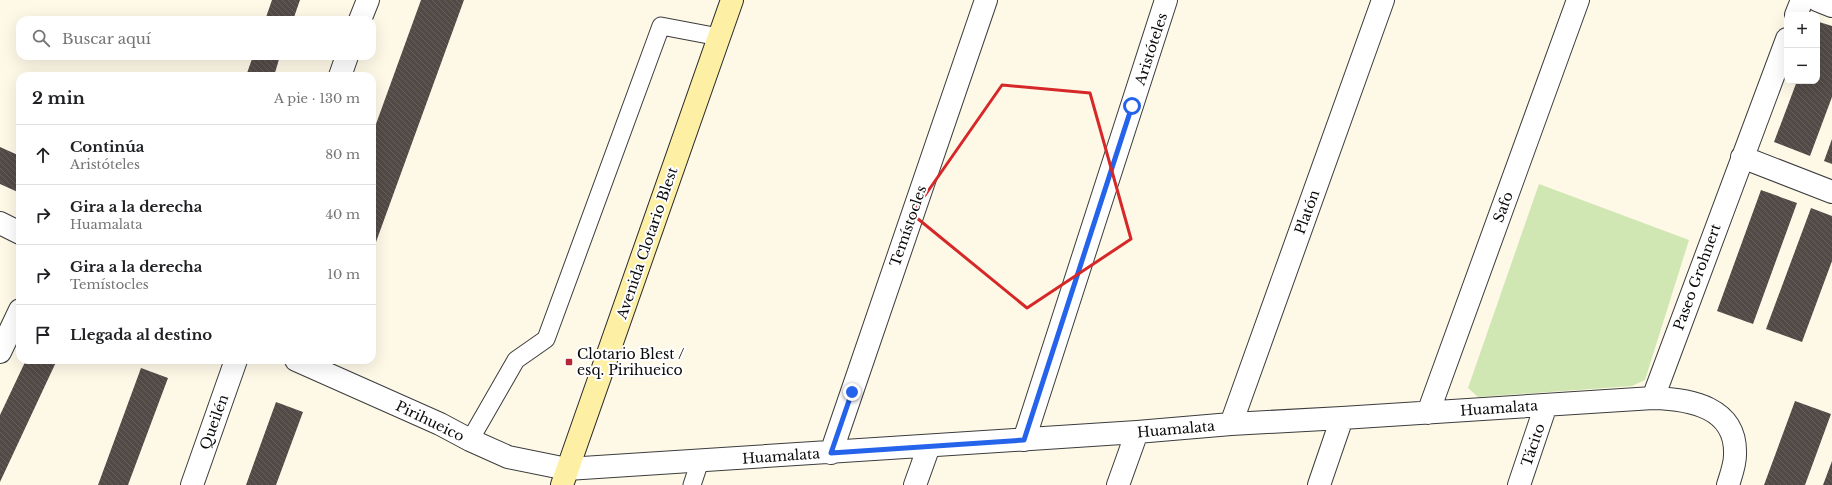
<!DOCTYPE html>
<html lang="es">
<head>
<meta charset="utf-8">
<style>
	:root { --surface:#fff; --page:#f2f2f2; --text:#202124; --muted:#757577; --line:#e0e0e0 }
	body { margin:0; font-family:"Libre Baskerville",serif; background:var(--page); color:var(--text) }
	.controls { position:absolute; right:12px; top:12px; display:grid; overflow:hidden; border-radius:8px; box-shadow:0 4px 16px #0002 }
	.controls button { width:36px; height:36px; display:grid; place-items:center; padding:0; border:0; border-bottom:1px solid var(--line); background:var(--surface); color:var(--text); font:20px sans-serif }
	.stop { position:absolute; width:12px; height:12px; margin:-9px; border:3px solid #2563eb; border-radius:50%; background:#fff }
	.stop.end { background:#2563eb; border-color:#fff; box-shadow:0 1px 4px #0008 }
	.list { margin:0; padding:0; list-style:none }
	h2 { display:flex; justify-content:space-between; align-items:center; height:52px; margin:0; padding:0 16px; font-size:17px }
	h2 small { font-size:13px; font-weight:400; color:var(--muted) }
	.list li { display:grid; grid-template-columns:26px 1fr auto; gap:12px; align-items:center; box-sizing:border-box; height:60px; padding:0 16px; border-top:1px solid var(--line) }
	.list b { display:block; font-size:15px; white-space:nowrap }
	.list p { margin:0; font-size:13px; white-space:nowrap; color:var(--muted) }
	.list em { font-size:13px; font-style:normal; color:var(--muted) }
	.icon { flex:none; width:22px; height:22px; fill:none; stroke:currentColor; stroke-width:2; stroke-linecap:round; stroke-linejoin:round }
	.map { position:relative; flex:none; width:1832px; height:485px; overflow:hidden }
	.search { position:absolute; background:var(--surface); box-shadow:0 4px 16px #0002; left:16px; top:16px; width:360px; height:44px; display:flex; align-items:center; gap:10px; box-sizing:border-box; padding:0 14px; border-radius:12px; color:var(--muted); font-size:15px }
	.panel { position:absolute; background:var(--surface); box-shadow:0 4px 16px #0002; left:16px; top:72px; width:360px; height:292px; border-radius:12px }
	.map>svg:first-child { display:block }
	.park { fill:#d0e6b3 }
	.building { fill:url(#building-back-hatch) }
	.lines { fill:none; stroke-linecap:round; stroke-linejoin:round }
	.lane-casing { stroke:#3c3c3c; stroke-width:19 }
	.street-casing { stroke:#3c3c3c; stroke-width:24 }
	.secondary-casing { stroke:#2b2b2b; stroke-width:24 }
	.lane { stroke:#fff; stroke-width:17 }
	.street { stroke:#fff; stroke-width:22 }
	.secondary { stroke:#fdefa3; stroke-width:22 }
	.route { stroke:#2563eb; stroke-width:5 }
	.marked { fill:none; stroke:#d62828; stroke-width:3; stroke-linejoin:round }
	.poi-dot { fill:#b42734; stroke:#fff; stroke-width:1.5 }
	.labels { text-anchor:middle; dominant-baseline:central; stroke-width:4; stroke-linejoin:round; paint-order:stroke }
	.street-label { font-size:14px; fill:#090909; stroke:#fff }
	.poi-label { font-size:14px; fill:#090909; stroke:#fff; text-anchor:start }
</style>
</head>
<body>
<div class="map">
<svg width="1832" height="485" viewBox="0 0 1832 485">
	<defs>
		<pattern id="building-back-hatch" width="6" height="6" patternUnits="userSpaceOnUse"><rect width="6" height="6" fill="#524a46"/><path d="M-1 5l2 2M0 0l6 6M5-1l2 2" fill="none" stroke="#665f5c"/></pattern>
	</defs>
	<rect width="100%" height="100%" fill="#fef9e7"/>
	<path class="park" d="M 1539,184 L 1689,240 L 1645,380 L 1632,386 L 1478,397 L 1468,388 Z"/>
	<path class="building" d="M 272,0 L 300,0 L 293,20 L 265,20 Z
		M 421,0 L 464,0 L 372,253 L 372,135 Z
		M 1819,22 L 1832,26 L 1832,97 L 1810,156 L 1774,142 L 1797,81 L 1817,81 L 1817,27 Z
		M 253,56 L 280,56 L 274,76 L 246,76 Z
		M 1832,139 L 1832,164 L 1824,161 Z
		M 0,147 L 20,156 L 20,193 L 0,184 Z
		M 1761,190 L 1797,203 L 1753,324 L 1717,311 Z
		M 1811,208 L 1832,216 L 1832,261 L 1802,342 L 1766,329 Z
		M 26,360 L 57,360 L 0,482 L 0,415 Z
		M 141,368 L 168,378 L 128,485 L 98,485 Z
		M 1795,401 L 1831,414 L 1805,485 L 1764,485 Z
		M 276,402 L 303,412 L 276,485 L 246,485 Z
		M 1832,461 L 1832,485 L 1823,485 Z"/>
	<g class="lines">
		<defs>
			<path id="lane" d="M 470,440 L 516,360 L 546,339 L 661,26 L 719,37
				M 692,485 L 700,461"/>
			<path id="street" d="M 1817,0 L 1832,6
				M 1796,15 L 1802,0
				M 360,20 L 368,0
				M 340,76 L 347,56
				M 1742,157 L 1832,192
				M 0,223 L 20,233
				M 0,352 L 20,310
				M 296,360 L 440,424 L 470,440 L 508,457 L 567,469 L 1137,432 L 1231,424 L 1342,418 L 1653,398 C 1690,399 1737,407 1735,455 C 1735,465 1731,475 1728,485
				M 1653,398 L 1787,39
				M 1428,413 L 1578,0
				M 1231,424 L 1383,0
				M 1024,440 L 1166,0
				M 831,453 L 986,0
				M 192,485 L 236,360
				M 915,485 L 929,446
				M 1118,485 L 1137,432
				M 1319,485 L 1342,418
				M 1519,485 L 1546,405"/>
			<path id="secondary" d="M 562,485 L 732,0"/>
		</defs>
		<use href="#lane" class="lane-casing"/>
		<use href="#street" class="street-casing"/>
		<use href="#secondary" class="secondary-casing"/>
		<use href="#lane" class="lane"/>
		<use href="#street" class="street"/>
		<use href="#secondary" class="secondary"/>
	</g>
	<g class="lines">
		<path class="route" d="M 852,392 L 831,453 L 1024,440 L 1132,106"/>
	</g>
	<path class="marked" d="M 1002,85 L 1090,93 L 1131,239 L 1027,308 L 912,214 Z"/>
	<rect class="poi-dot" x="565" y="358" width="8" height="8" rx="2"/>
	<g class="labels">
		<g class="street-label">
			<text transform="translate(1151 49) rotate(-72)">Aristóteles</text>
			<text transform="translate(1503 207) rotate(-70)">Safo</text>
			<text transform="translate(1307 212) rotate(-70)">Platón</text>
			<text transform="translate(908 226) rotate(-71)">Temístocles</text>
			<text transform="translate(647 243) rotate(-71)">Avenida Clotario Blest</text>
			<text transform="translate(1697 277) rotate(-70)">Paseo Grohnert</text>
			<text transform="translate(1499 408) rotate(-4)">Huamalata</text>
			<text transform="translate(430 421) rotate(26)">Pirihueico</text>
			<text transform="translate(214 422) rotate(-70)">Queilén</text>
			<text transform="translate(1176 429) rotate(-5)">Huamalata</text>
			<text transform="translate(1533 445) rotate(-71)">Tácito</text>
			<text transform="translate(781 456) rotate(-4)">Huamalata</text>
		</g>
		<g class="poi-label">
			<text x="577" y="354">Clotario Blest /<tspan x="577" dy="16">esq. Pirihueico</tspan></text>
		</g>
	</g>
</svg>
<div class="controls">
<button>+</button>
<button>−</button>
</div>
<div class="stop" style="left:1132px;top:106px"></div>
<div class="stop end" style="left:852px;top:392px"></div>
<div class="search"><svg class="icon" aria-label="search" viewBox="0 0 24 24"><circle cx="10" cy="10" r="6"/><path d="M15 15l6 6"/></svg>Buscar aquí</div>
<section class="panel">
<h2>2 min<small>A pie · 130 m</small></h2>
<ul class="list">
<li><svg class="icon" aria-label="ahead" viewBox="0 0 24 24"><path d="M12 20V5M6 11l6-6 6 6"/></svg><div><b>Continúa</b><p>Aristóteles</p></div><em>80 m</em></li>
<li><svg class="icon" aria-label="right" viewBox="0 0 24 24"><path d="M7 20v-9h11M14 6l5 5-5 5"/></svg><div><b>Gira a la derecha</b><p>Huamalata</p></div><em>40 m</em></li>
<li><svg class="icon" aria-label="right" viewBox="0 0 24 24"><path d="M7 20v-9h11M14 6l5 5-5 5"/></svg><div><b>Gira a la derecha</b><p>Temístocles</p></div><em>10 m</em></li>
<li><svg class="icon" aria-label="arrive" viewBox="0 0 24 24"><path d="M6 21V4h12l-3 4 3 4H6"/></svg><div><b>Llegada al destino</b></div></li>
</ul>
</section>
</div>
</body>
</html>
